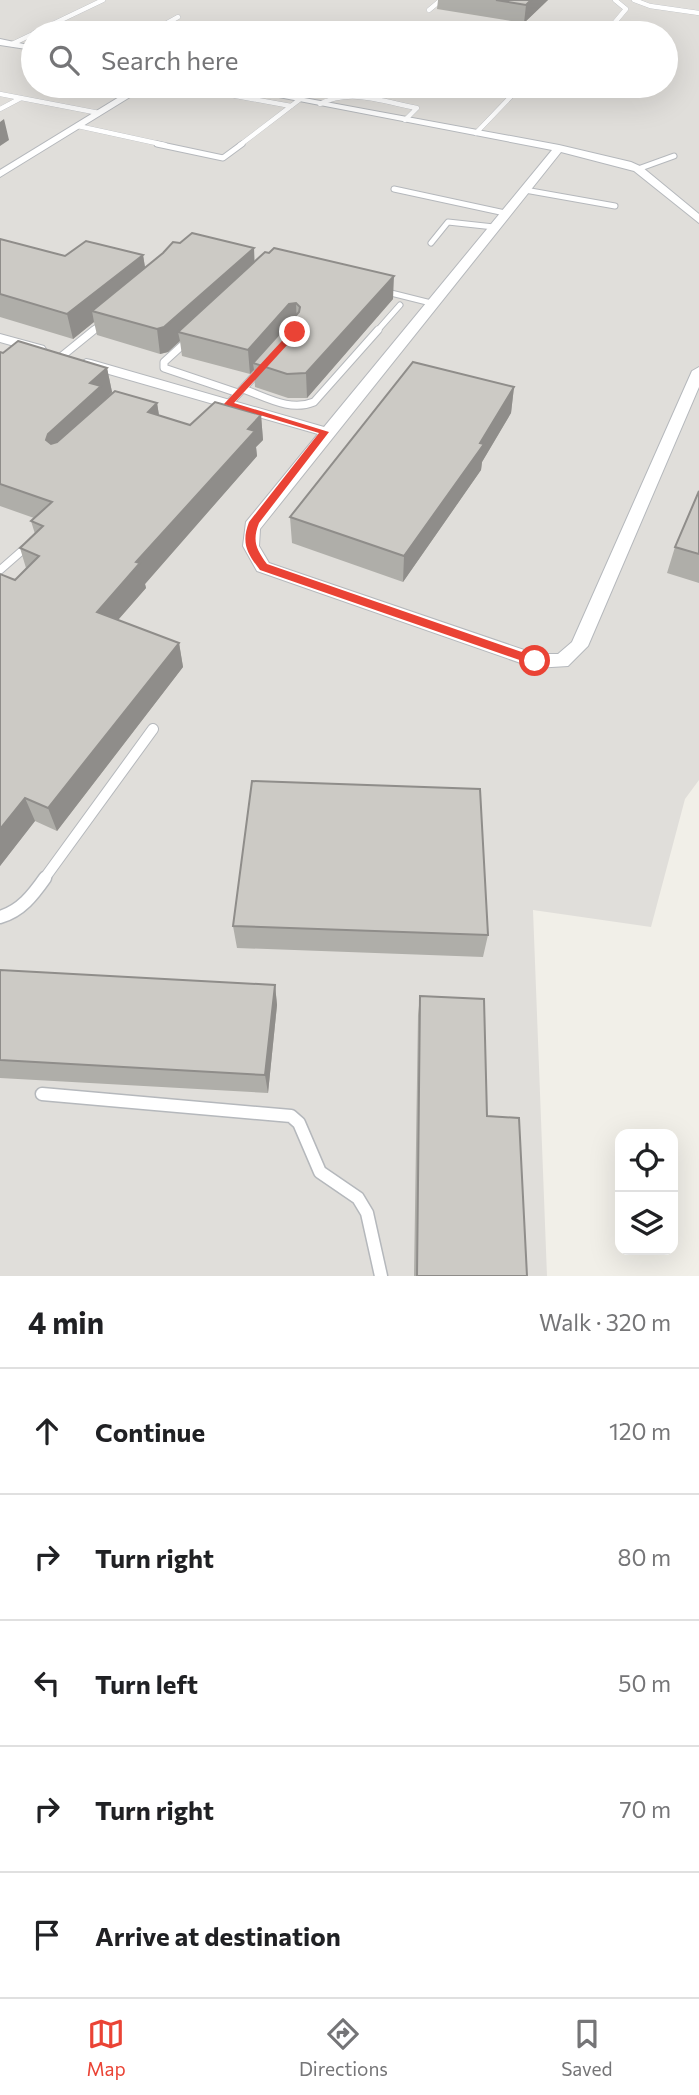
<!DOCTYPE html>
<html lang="en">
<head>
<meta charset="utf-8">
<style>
	:root { --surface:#fff; --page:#f2f2f2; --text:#202124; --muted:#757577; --line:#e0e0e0; --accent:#ea4335 }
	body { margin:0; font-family:Commissioner,sans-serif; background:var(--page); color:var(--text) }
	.controls { position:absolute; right:21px; bottom:21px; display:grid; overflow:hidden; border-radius:14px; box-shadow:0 7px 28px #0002 }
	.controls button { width:63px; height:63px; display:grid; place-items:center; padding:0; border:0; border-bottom:2px solid var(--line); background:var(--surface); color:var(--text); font:35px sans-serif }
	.stop { position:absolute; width:21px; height:21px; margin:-16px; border:5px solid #ea4335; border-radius:50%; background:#fff }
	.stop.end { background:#ea4335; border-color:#fff; box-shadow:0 2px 7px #0008 }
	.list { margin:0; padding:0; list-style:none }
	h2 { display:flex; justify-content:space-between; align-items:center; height:91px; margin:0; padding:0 28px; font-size:30px }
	h2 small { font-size:23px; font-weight:400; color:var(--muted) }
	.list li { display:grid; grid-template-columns:46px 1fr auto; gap:21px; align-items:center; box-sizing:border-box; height:126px; padding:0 28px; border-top:2px solid var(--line) }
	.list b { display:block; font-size:26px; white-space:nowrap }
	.list em { font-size:23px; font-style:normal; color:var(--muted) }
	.icon { flex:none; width:38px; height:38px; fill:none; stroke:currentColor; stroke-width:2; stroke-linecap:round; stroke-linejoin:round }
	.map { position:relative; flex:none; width:699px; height:1276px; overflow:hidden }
	.search { position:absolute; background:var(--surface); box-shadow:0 7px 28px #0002; left:21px; right:21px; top:21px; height:77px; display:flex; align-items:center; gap:18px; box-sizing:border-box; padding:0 24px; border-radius:38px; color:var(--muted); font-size:26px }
	.sheet { height:721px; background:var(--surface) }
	nav { display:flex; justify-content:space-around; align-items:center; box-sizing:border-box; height:98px; border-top:2px solid var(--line); background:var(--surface); font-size:19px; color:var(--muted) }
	nav a { display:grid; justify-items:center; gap:4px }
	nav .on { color:var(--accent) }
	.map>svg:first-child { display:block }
	.industrial { fill:#e0deda; fill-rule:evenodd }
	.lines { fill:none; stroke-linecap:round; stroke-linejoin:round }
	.service-far4-casing { stroke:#b5b8bc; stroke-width:5 }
	.service-far3-casing { stroke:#b5b8bc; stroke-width:7 }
	.service-far2-casing { stroke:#b5b8bc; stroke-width:9 }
	.service-far1-casing { stroke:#b5b8bc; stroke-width:12 }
	.service-casing { stroke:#b5b8bc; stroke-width:15 }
	.minor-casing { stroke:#b5b8bc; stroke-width:2 }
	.service-far4 { stroke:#fff; stroke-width:4.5 }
	.service-far3 { stroke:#fff; stroke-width:5 }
	.service-far2 { stroke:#fff; stroke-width:7 }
	.service-far1 { stroke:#fff; stroke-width:10 }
	.service { stroke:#fff; stroke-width:12 }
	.minor { fill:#fff; fill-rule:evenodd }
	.wall { fill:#afaea9 }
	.shaded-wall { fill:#8f8d8a }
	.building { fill:#cccac5; stroke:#8f8d8a; stroke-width:2 }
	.route { fill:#ea4335 }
</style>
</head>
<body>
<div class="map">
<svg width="699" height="1276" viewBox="0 0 699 1276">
	<rect width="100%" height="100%" fill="#f1efe8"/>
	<path class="industrial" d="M 0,0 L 699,0 L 699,780 L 685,799 L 651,927 L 533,910 L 547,1276 L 0,1276 ZM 33,33 L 666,33 L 666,86 L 33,86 Z"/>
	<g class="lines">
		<defs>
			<path id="service-far4" d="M 634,0 L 650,6 L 699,13
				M 429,10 L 441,0
				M 34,33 L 103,0
				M 149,33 L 178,17
				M 606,33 L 626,9 L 615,0
				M 12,44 L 33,34
				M 198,89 L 291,106
				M 0,94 L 99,113
				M 320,104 C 351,88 384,102 417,108 L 405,120
				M 0,109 L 21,98
				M 78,126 L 165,145
				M 476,133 L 521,86
				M 240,145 L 299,100"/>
			<path id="service-far3" d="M 157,144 L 223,158 L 242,144
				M 638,169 L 674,156
				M 394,189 L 505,213
				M 525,190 L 615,206
				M 431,243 L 448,222 L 494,227
				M 383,291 L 431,303
				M 92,331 L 104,321
				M 377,331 L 400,305"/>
			<path id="service-far2" d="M 187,341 L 164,362 L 164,368 L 238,393
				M 62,356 L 94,330
				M 243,389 C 266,397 290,412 314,402 L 378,330
				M 224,409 L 262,368
				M 0,570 L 24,549"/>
			<path id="service-far1" d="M 44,879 L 153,729"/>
			<path id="service" d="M 0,917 C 21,911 33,895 45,878
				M 42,1094 L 291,1116 L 299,1123 L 320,1172 L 358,1198 L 367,1213 L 381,1276"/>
			<path id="minor" d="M 0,39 L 33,46 L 33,50 L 0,45 Z
				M 137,86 L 148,86 L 0,177 L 0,170 Z
				M 222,86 L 239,86 L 559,145 L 631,162 L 642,167 L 699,214 L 699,223 L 634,171 L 561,152 L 260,529 L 259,546 L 269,563 L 536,654 L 558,654 L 572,642 L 692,371 L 699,367 L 699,387 L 588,646 L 568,666 L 535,668 L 257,571 L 243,546 L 246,522 L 318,434 L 81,366 L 79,363 L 86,359 L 91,360 L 324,427 L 552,150 Z
				M 0,334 L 44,346 L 46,349 L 39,353 L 0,342 Z"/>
		</defs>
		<use href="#service-far4" class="service-far4-casing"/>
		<use href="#service-far3" class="service-far3-casing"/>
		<use href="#service-far2" class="service-far2-casing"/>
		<use href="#service-far1" class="service-far1-casing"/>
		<use href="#service" class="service-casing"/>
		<use href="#minor" class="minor-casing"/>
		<use href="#service-far4" class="service-far4"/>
		<use href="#service-far3" class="service-far3"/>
		<use href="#service-far2" class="service-far2"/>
		<use href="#service-far1" class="service-far1"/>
		<use href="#service" class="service"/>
		<use href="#minor" class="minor"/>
	</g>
	<path class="wall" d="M 438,0 L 548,0 L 524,23 L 437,9 Z
		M 0,239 L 65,256 L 143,255 L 145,268 L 255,261 L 393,299 L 307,398 L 288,398 L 255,387 L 254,370 L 250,374 L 182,356 L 180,341 L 168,352 L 160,354 L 97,335 L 94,322 L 73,339 L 0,317 Z
		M 0,352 L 107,368 L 112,392 L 157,403 L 159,415 L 190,425 L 261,415 L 263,440 L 256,447 L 257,456 L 145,584 L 146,588 L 118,620 L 179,643 L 183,667 L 57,831 L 35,821 L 0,866 L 0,574 L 15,580 L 26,568 L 20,548 L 35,534 L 31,521 L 34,518 L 0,506 Z
		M 514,387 L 511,413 L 482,462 L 481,470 L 403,582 L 292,543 L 290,517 Z
		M 699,491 L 699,583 L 667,573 L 675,547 Z
		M 233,926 L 488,935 L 483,957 L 237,948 Z
		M 0,970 L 275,985 L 277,1005 L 268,1093 L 0,1078 Z
		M 420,996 L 487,1116 L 527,1276 L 414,1276 L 418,1015 Z"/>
	<path class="shaded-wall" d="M 531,0 L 548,0 L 524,23 L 526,5 Z
		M 4,119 L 9,140 L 0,146 L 0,122 Z
		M 254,248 L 255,272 L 178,332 L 180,341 L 168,352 L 160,354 L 157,329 Z
		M 143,255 L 147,279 L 92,311 L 94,322 L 73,339 L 67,314 Z
		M 394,276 L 393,299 L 307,398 L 306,373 Z
		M 296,303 L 297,326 L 253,363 L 254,370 L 250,374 L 248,350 L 289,304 Z
		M 107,368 L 112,392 L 54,459 L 46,440 L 48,434 L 90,383 Z
		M 514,387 L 511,413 L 482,462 L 481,470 L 403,582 L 404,556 Z
		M 157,403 L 161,428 L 148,412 Z
		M 261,415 L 263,440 L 256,447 L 257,456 L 145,584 L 146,588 L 103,637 L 97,612 L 136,562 L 248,429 Z
		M 179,643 L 183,667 L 57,831 L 48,808 Z
		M 25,798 L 35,821 L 0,866 L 0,829 Z
		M 275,985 L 277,1005 L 268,1093 L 265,1075 Z"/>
	<path class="building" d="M 496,0 L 531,0 L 526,5 Z
		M 192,233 L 254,248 L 164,327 L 157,329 L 92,311 L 163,253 L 173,242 L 180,243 Z
		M 0,239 L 65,256 L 86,241 L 143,255 L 67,314 L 0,294 Z
		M 274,248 L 394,276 L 306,373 L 287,374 L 253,363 L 299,312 L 300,307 L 296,303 L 289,304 L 248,350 L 178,332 L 265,252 L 269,253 Z
		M 18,341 L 107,368 L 90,383 L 101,386 L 48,434 L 46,440 L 51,444 L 57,442 L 115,391 L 157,403 L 148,412 L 190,425 L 215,402 L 261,415 L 248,429 L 255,431 L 136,562 L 140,563 L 97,612 L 179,643 L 48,808 L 25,798 L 0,829 L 0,574 L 15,580 L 39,556 L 20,548 L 43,526 L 31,521 L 52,502 L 0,484 L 0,352 L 3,353 Z
		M 413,362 L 514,387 L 480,443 L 484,444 L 404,556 L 290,517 Z
		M 699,491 L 699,554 L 675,547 Z
		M 252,781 L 480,789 L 488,935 L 233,926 Z
		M 0,970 L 275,985 L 265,1075 L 0,1060 Z
		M 420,996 L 484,999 L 487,1116 L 519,1118 L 527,1276 L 417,1276 Z"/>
	<path class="route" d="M 292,330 L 299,332 L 234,403 L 329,432 L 259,523 C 252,541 256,549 267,564 L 539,658 L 539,664 L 531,664 L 260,570 C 247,553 241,543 249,522 L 319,433 L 224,404 Z"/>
</svg>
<div class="controls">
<button><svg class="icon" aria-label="locate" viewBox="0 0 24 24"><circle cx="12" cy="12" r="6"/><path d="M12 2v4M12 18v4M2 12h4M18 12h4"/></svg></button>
<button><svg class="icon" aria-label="layers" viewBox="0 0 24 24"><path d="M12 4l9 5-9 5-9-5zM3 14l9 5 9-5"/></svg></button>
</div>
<div class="stop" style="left:535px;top:661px"></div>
<div class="stop end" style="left:295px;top:332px"></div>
<div class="search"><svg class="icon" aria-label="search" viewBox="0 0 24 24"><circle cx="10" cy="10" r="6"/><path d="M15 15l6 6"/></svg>Search here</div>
</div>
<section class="sheet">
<h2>4 min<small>Walk · 320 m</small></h2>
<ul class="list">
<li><svg class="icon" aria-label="ahead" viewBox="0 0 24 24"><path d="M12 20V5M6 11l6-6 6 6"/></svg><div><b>Continue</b></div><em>120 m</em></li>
<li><svg class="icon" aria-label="right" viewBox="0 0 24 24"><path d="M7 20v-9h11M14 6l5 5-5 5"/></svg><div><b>Turn right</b></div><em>80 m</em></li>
<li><svg class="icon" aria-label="left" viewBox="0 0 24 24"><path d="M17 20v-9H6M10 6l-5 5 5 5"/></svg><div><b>Turn left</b></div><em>50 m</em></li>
<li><svg class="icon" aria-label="right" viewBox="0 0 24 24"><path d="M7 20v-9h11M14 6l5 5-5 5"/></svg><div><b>Turn right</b></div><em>70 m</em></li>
<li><svg class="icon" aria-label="arrive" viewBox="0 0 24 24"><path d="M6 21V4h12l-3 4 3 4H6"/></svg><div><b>Arrive at destination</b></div></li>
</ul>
</section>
<nav>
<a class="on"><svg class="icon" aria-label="map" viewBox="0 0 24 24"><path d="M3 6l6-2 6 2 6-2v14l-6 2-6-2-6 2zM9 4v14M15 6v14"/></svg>Map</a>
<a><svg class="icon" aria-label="directions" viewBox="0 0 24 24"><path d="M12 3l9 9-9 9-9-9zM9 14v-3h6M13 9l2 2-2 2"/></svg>Directions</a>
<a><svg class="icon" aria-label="saved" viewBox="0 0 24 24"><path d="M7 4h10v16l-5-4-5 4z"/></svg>Saved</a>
</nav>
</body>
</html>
